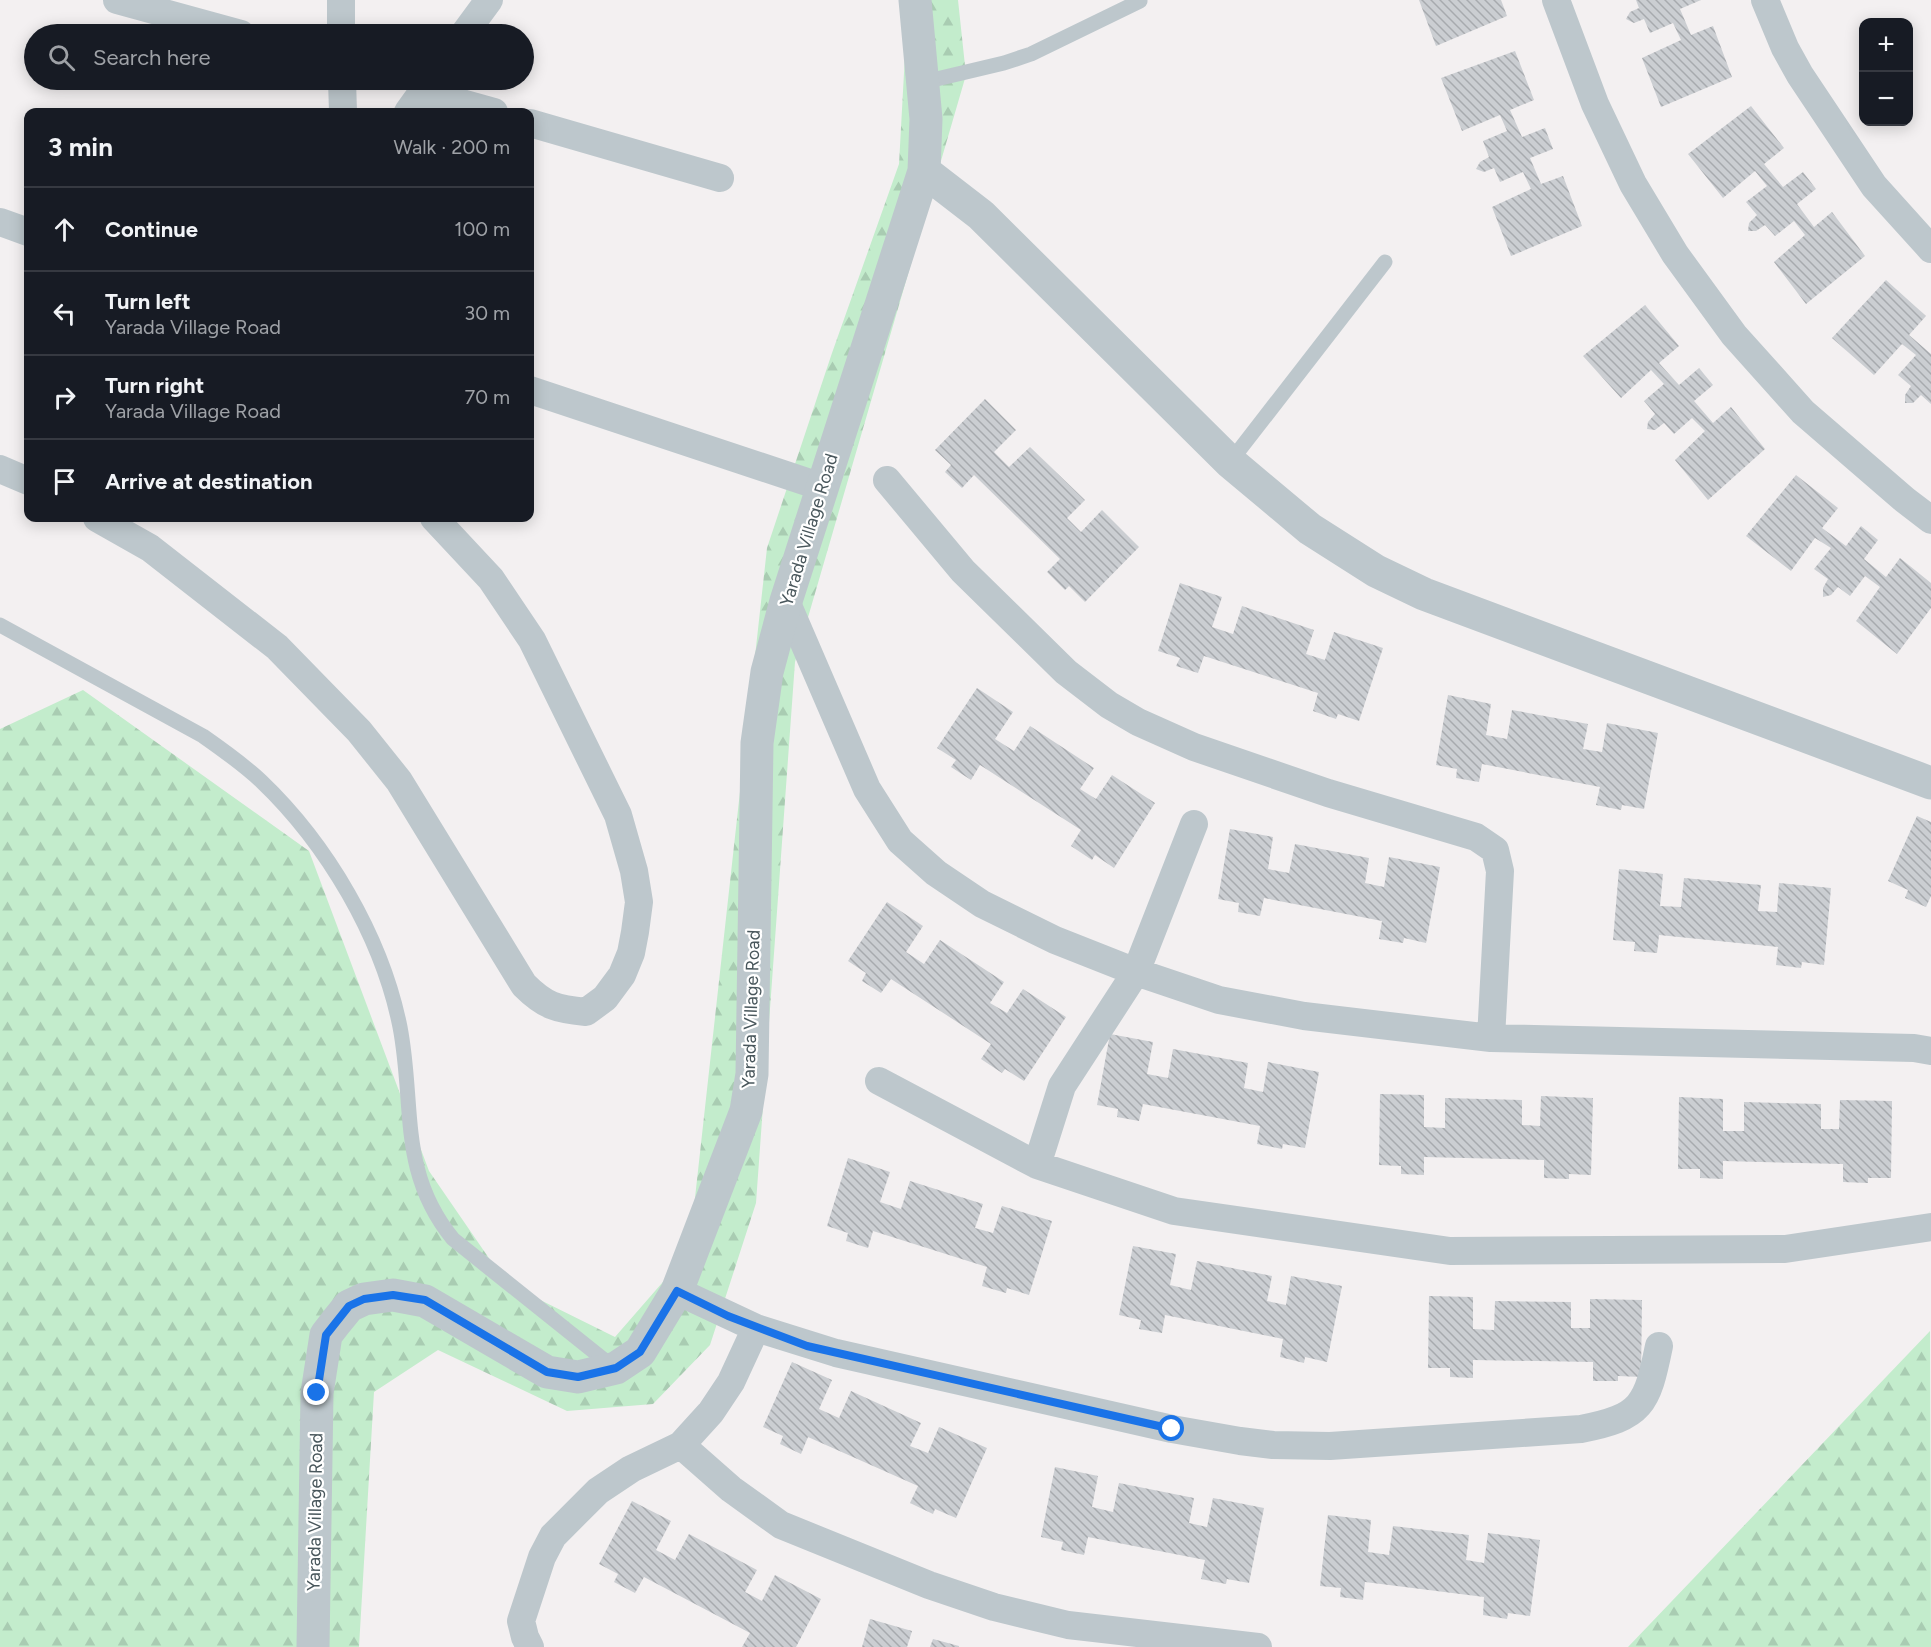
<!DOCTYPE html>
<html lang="en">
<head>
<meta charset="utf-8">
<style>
	:root { --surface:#171b24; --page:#242831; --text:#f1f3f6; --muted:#9ea1a6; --line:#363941 }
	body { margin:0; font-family:Figtree,sans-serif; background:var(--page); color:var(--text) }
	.controls { position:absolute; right:18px; top:18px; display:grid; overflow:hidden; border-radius:12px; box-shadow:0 3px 15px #0003 }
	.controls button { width:54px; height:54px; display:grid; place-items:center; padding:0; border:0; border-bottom:2px solid var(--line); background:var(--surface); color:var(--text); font:30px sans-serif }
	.stop { position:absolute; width:18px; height:18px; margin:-14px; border:4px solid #1a73e8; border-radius:50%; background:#fff }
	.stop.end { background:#1a73e8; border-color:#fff; box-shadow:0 2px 6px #0008 }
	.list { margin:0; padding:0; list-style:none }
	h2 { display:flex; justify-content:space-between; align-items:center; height:78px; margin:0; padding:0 24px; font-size:26px }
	h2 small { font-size:20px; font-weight:400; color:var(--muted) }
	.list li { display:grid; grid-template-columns:39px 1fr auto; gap:18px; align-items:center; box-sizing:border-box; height:84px; padding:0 24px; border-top:2px solid var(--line) }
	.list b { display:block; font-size:22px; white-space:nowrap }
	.list p { margin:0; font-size:20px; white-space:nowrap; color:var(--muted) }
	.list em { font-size:20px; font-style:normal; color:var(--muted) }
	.icon { flex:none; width:33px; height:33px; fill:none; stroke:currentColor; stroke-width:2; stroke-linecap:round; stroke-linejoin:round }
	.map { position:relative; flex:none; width:1931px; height:1647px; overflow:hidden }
	.search { position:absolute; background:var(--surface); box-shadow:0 3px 15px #0003; left:24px; top:24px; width:510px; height:66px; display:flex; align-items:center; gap:15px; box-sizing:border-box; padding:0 21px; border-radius:33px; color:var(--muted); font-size:22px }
	.panel { position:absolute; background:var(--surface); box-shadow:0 3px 15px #0003; left:24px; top:108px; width:510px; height:414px; border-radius:12px }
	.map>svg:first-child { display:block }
	.forest { fill:url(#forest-firs) }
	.building { fill:url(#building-back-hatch) }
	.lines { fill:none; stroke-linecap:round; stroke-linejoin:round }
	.service { stroke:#bdc7cc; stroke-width:15 }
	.minor { stroke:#bdc7cc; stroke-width:28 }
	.tertiary { stroke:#bdc7cc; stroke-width:33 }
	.route { stroke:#1a73e8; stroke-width:8 }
	.labels { text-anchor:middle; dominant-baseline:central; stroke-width:4.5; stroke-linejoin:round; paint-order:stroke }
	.street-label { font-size:18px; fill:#49575c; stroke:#fff }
</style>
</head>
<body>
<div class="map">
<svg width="1931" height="1647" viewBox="0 0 1931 1647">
	<defs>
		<pattern id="forest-firs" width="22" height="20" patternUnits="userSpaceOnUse" patternTransform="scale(1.5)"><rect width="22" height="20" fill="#c3eccc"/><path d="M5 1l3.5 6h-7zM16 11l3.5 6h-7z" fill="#a9ccb2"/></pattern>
		<pattern id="building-back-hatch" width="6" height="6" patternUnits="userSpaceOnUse" patternTransform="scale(1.5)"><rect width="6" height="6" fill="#cbced2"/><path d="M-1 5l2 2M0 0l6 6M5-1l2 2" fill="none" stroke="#a7aaae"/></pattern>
	</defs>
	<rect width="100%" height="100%" fill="#f3f0f1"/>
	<path class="forest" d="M 908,0 L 958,0 L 966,75 L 795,662 L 756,1203 L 710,1345 L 653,1404 L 567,1411 L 438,1350 L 374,1392 L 359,1647 L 0,1647 L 0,729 L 83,690 L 309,851 L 429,1171 L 506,1283 L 615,1337 L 689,1252 L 767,548 L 832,353 L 899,164 Z
		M 1930,1331 L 1931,1647 L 1628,1647 Z"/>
	<path class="building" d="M 1419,0 L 1501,0 L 1507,16 L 1436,46 Z
		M 1636,0 L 1701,0 L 1680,9 L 1691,35 L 1713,26 L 1732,77 L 1661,107 L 1642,58 L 1681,40 L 1673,23 L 1650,33 L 1644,19 L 1634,23 L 1626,19 L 1630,12 L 1639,8 Z
		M 1515,51 L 1534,100 L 1510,110 L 1522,137 L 1545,128 L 1553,149 L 1530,158 L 1541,184 L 1563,176 L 1582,226 L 1511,256 L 1492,207 L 1531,189 L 1523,172 L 1500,182 L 1494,168 L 1484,172 L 1476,169 L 1480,162 L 1489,157 L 1483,141 L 1507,131 L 1500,115 L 1462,131 L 1441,78 Z
		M 1751,106 L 1784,148 L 1764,164 L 1783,187 L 1803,172 L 1816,189 L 1797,204 L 1814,227 L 1832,212 L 1865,256 L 1806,304 L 1774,262 L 1805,235 L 1794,221 L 1775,236 L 1765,225 L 1756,231 L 1748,231 L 1749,223 L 1757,215 L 1746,202 L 1767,186 L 1755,171 L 1723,198 L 1688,154 Z
		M 1886,280 L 1926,316 L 1909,335 L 1931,354 L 1931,404 L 1921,395 L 1913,403 L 1905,403 L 1905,395 L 1911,386 L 1898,375 L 1916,355 L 1902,344 L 1874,375 L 1832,338 Z
		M 1645,305 L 1679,346 L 1659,363 L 1679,385 L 1699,368 L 1713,385 L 1694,401 L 1713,423 L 1731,407 L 1765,449 L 1708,500 L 1675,460 L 1705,431 L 1692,418 L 1674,434 L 1664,423 L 1655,430 L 1647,429 L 1648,422 L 1655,414 L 1644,401 L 1664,384 L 1651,370 L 1621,398 L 1583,356 Z
		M 985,399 L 1016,430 L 994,452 L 1009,467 L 1030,447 L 1085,500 L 1067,518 L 1081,532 L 1102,510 L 1139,547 L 1085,602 L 1069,586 L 1065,590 L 1047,572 L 1060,559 L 974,475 L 962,488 L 945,472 L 951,465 L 935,450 Z
		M 1796,475 L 1838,508 L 1822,528 L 1846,546 L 1861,526 L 1878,540 L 1864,559 L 1886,577 L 1900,558 L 1931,583 L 1931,608 L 1897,654 L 1856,621 L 1880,587 L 1865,576 L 1850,596 L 1838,587 L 1831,595 L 1823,597 L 1823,588 L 1828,579 L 1814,569 L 1831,548 L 1815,538 L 1791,571 L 1746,536 Z
		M 1180,583 L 1222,597 L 1212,627 L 1233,634 L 1242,606 L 1314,630 L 1306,654 L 1325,660 L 1334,632 L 1383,648 L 1359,721 L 1338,714 L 1336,719 L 1313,711 L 1318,693 L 1204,656 L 1198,673 L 1176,666 L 1180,658 L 1158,651 Z
		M 977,688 L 1013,712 L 995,739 L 1014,751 L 1030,726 L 1094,768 L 1080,789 L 1096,799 L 1112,775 L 1155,803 L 1114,868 L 1095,855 L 1092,860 L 1071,846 L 1081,830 L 980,765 L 971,780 L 951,767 L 956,760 L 937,748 Z
		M 1448,695 L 1491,704 L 1486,735 L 1507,739 L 1512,710 L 1588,724 L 1583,749 L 1602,752 L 1607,723 L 1658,733 L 1644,809 L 1622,805 L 1621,810 L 1596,805 L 1600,787 L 1482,764 L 1479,782 L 1456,778 L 1457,769 L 1436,765 Z
		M 1917,816 L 1931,822 L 1931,896 L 1926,907 L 1905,898 L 1908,890 L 1888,881 Z
		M 1230,829 L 1273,837 L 1268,869 L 1289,873 L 1295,844 L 1369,858 L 1365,883 L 1384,887 L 1389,857 L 1440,867 L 1426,943 L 1404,938 L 1403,943 L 1379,939 L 1382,921 L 1264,898 L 1260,916 L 1238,912 L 1239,903 L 1218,899 Z
		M 1619,869 L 1663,874 L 1660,906 L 1681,907 L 1684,878 L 1761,885 L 1758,911 L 1777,912 L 1779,883 L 1831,888 L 1824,965 L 1802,962 L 1801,968 L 1776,965 L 1778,947 L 1659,935 L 1657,953 L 1634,951 L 1635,942 L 1613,940 Z
		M 887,902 L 923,926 L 906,952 L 924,964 L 940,940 L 1004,982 L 990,1003 L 1007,1013 L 1023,989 L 1066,1017 L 1024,1081 L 1005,1069 L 1002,1073 L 981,1059 L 991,1044 L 891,979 L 881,993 L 862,981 L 866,973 L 848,961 Z
		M 1110,1034 L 1153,1042 L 1147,1074 L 1168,1078 L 1173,1049 L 1248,1063 L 1244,1088 L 1263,1092 L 1268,1062 L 1319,1072 L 1305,1148 L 1283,1144 L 1282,1149 L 1257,1144 L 1260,1126 L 1143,1104 L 1139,1121 L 1117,1117 L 1118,1109 L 1097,1105 Z
		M 1380,1094 L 1424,1095 L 1424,1127 L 1445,1128 L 1445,1098 L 1522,1100 L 1522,1125 L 1540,1126 L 1541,1096 L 1593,1098 L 1591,1175 L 1569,1174 L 1569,1179 L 1544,1178 L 1544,1160 L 1424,1157 L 1424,1175 L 1401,1174 L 1401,1166 L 1379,1165 Z
		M 1679,1097 L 1723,1099 L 1723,1131 L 1744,1131 L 1744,1102 L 1821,1104 L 1821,1129 L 1839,1129 L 1840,1100 L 1892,1101 L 1891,1178 L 1868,1178 L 1868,1183 L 1843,1182 L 1843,1164 L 1723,1161 L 1723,1179 L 1700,1178 L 1700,1169 L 1678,1169 Z
		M 848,1158 L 890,1172 L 880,1202 L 901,1209 L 910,1181 L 983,1204 L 975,1228 L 993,1233 L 1002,1206 L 1052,1221 L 1029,1295 L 1007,1288 L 1006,1293 L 982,1286 L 987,1267 L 873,1231 L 868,1248 L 846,1241 L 848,1233 L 827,1226 Z
		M 1133,1246 L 1176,1254 L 1170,1285 L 1191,1290 L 1197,1261 L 1272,1276 L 1267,1301 L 1286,1305 L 1291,1276 L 1342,1286 L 1327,1362 L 1305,1357 L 1304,1363 L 1280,1357 L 1283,1339 L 1165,1315 L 1162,1333 L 1139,1329 L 1141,1320 L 1119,1315 Z
		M 1429,1296 L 1473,1297 L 1473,1329 L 1494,1330 L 1495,1301 L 1571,1302 L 1571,1328 L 1590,1328 L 1590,1299 L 1642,1300 L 1641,1377 L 1618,1376 L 1618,1381 L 1593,1381 L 1593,1362 L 1473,1360 L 1473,1378 L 1450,1377 L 1450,1368 L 1428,1368 Z
		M 792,1362 L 832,1380 L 819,1409 L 839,1418 L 851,1391 L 921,1423 L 910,1446 L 928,1453 L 939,1427 L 987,1448 L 956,1518 L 935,1509 L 933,1514 L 910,1503 L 918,1486 L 808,1437 L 801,1454 L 780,1444 L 783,1436 L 763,1427 Z
		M 1055,1467 L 1098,1476 L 1092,1507 L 1113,1512 L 1119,1483 L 1194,1498 L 1189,1523 L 1207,1527 L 1213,1498 L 1264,1508 L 1249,1583 L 1227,1579 L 1226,1584 L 1201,1579 L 1205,1560 L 1088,1537 L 1084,1555 L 1061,1550 L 1063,1542 L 1041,1537 Z
		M 632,1501 L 671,1521 L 656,1550 L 675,1560 L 689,1534 L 757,1570 L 745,1592 L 762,1601 L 775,1575 L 821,1599 L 796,1647 L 742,1647 L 750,1633 L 644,1577 L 635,1593 L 614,1582 L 618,1574 L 599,1564 Z
		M 1328,1515 L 1371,1520 L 1368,1552 L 1389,1555 L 1393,1526 L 1469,1535 L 1466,1560 L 1484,1563 L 1488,1533 L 1540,1540 L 1530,1616 L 1508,1613 L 1507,1619 L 1483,1615 L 1484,1597 L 1365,1582 L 1363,1600 L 1340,1597 L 1341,1588 L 1320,1586 Z
		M 870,1619 L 912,1631 L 907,1647 L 862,1647 Z
		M 933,1639 L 959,1646 L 959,1647 L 930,1647 Z"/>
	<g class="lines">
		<path class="service" d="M 924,82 L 1004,63 L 1031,54 L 1140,1
			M 1230,462 L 1385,262
			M 0,625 L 203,736 C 223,750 243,764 261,781 C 327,844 382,937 400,1027 C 415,1105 398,1172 453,1239 L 613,1367"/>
		<path class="minor" d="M 117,0 L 241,34
			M 341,0 L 341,34
			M 1556,0 L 1595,104 L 1633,184 L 1675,254 L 1734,335 L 1803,412 L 1905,500 L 1931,520
			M 1765,0 L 1785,48 L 1800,75 L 1874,186 L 1931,249
			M 464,34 L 489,0
			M 342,80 L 343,112
			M 422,92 L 494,112
			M 408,112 L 431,80
			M 530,123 L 720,178
			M 0,222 L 28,232
			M 530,390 L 822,487
			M 0,469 L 28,481
			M 887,480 L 963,571 L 1066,672 L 1109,705 L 1138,722 L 1194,747 L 1328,793 L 1476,837 L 1495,850 L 1500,871 L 1491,1038
			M 97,518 L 150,548 L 277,647 L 359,731 L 399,781 L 524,985 C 545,1006 556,1009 586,1012 L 605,998 L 622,975 L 631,953 L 635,932 L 639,902 L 634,871 L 618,815 L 532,640 L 491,579 L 434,518
			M 786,601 L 867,789 L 900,841 L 936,873 L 982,904 L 1055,940 L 1136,972 L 1219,1000 L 1304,1016 L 1491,1038 L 1914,1048 L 1931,1051
			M 879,1081 L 1037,1165 L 1174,1211 L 1450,1251 L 1785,1249 L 1931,1227
			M 1037,1165 L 1062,1086 L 1136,972 L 1194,824
			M 677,1291 L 756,1328 L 836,1353 L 1172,1429 L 1240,1441 L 1273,1445 L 1330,1446 L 1581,1429 C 1642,1417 1647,1405 1659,1346
			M 681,1445 L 731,1489 L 781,1525 L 929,1585 L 994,1607 L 1068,1625 L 1258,1647
			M 530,1647 L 525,1637 L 521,1621 L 542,1557 L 553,1536 L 598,1491 L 631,1469 L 681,1445 L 711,1412 L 731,1382 L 756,1328"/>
		<path class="tertiary" d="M 924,171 L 981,215 L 1230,462 L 1310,529 L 1376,571 L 1424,594 L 1931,783
			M 313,1647 L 317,1393 L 326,1335 L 336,1322 L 349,1306 L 364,1299 L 393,1295 L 425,1301 L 547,1372 L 578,1377 L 616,1368 L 640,1352 L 677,1291 L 746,1111 L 752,1074 L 757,743 L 767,672 L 786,601 L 924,171 L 926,119 L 915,0"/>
	</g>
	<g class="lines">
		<path class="route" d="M 317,1393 L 326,1335 L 349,1306 L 364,1299 L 393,1295 L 425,1300 L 547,1372 L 578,1377 L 616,1368 L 640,1352 L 677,1291 L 728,1316 L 807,1346 L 1172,1429"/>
	</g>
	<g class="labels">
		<g class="street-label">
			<text transform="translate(809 530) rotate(-73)">Yarada Village Road</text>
			<text transform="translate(751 1009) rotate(-88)">Yarada Village Road</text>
			<text transform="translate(315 1512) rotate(-89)">Yarada Village Road</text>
		</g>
	</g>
</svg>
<div class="controls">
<button>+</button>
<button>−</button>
</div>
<div class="stop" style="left:1172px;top:1429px"></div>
<div class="stop end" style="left:317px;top:1393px"></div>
<div class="search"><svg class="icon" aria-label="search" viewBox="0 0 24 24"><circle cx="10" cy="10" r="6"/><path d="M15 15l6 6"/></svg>Search here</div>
<section class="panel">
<h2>3 min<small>Walk · 200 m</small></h2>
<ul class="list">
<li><svg class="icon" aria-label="ahead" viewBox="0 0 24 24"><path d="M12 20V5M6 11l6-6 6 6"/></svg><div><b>Continue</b></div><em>100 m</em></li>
<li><svg class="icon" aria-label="left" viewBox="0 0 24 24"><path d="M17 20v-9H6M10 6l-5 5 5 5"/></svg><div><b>Turn left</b><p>Yarada Village Road</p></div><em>30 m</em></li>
<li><svg class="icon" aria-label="right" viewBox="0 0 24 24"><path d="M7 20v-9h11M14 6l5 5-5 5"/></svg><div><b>Turn right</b><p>Yarada Village Road</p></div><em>70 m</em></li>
<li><svg class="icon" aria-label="arrive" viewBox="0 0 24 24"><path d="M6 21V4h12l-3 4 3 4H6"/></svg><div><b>Arrive at destination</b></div></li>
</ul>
</section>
</div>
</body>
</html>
